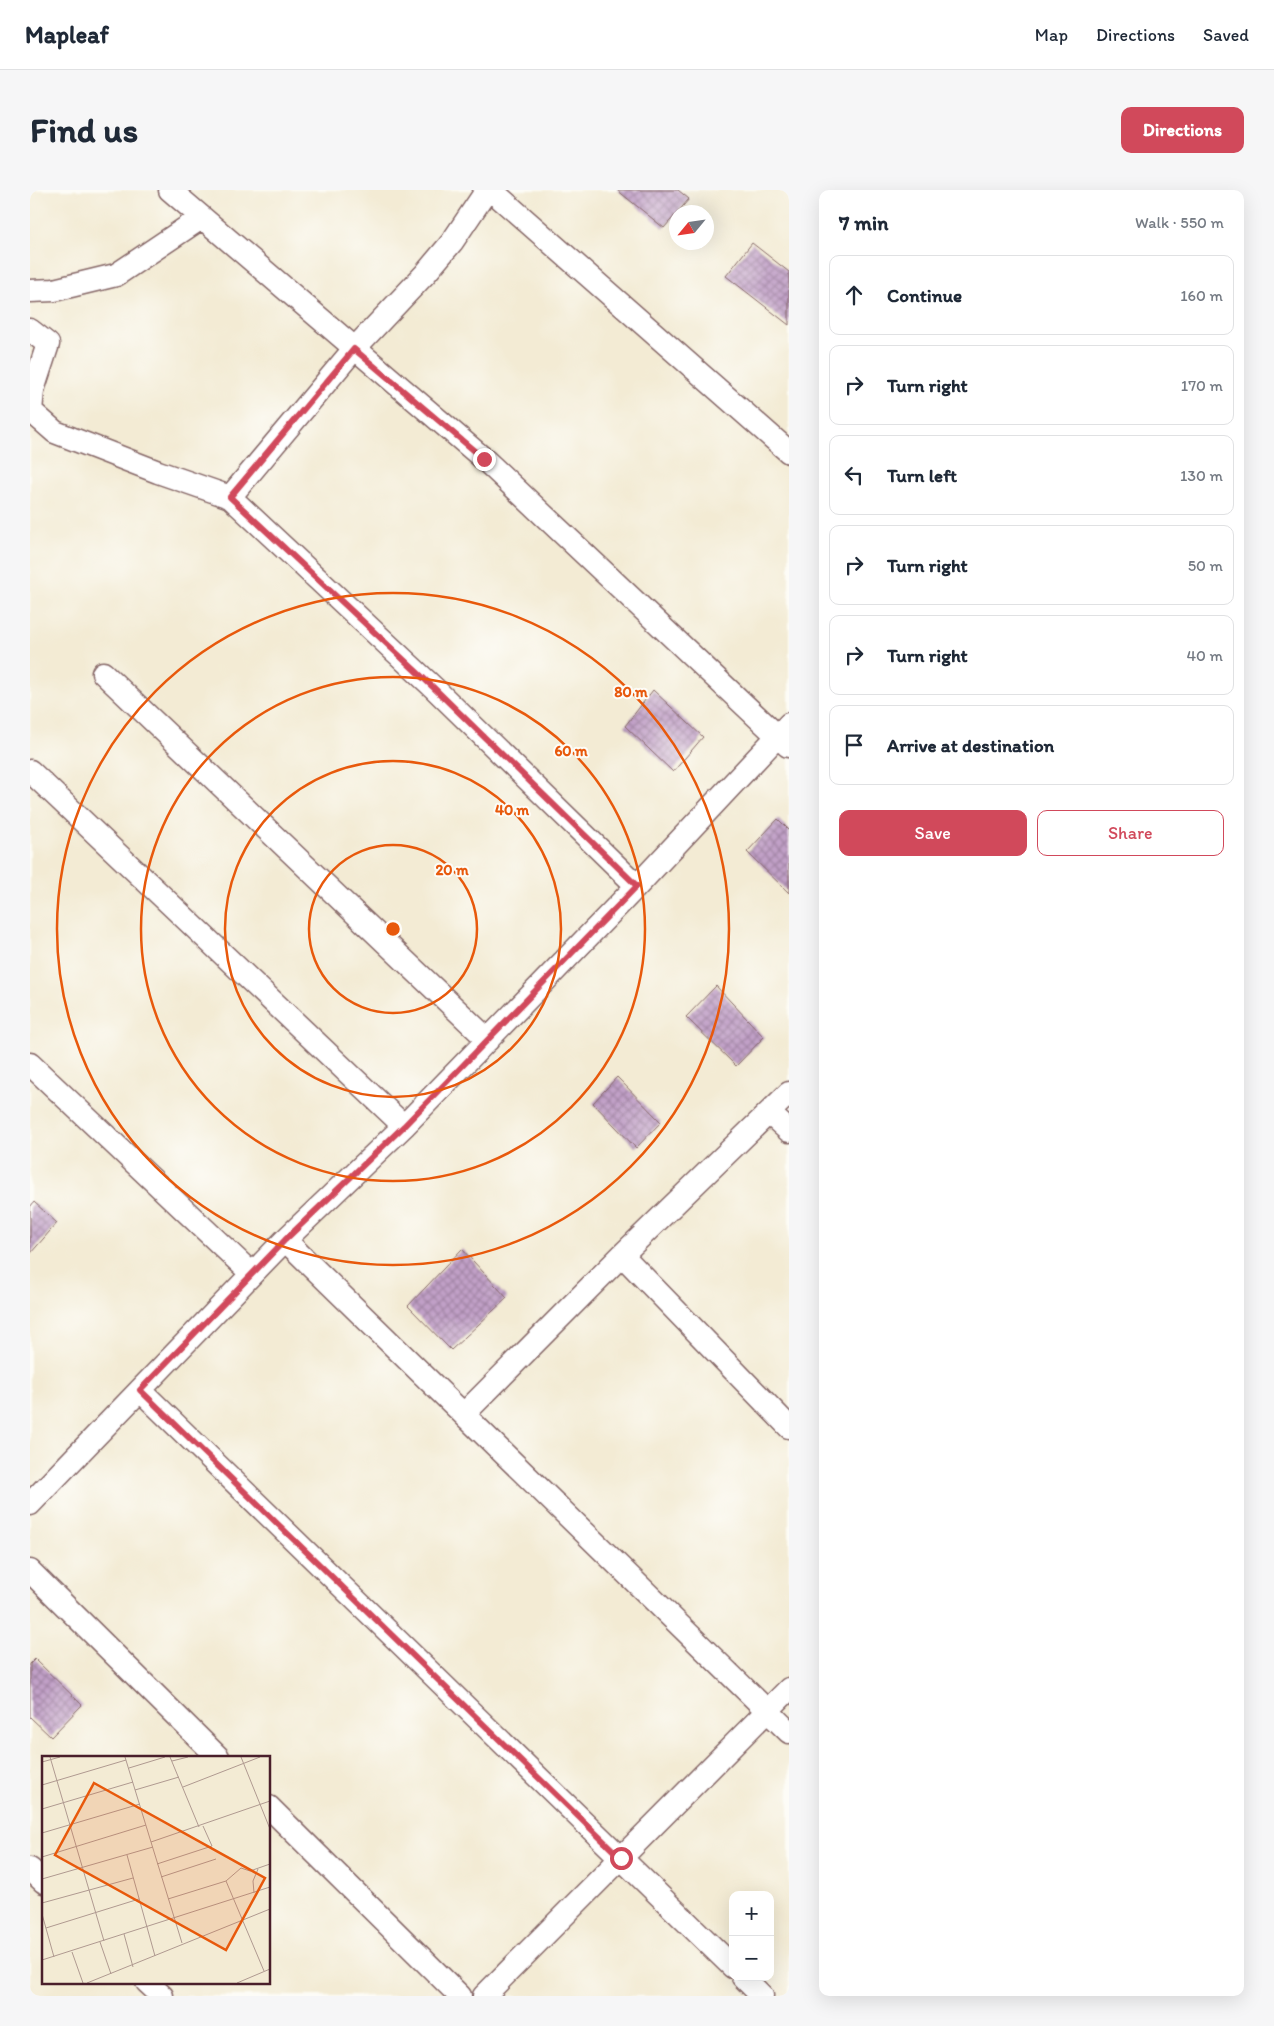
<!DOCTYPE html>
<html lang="en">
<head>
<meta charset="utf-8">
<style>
	:root { --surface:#fff; --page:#f6f6f7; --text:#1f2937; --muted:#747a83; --line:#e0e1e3; --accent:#d1495b }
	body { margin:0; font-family:Itim,sans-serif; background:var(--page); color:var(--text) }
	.controls { position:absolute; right:15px; bottom:15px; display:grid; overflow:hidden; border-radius:10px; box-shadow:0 5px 20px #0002 }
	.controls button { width:45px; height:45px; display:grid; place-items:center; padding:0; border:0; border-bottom:1px solid var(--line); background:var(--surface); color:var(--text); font:25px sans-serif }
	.compass { position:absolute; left:639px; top:15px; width:45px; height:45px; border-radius:50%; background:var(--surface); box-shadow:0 5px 20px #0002; rotate:241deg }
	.stop { position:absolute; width:15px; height:15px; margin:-11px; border:4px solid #d1495b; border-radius:50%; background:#fff }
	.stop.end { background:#d1495b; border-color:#fff; box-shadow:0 1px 5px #0008 }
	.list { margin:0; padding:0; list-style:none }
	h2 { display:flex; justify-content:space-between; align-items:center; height:65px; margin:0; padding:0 20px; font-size:21px }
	h2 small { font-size:16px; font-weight:400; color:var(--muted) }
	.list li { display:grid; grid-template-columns:32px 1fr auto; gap:15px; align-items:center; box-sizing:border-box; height:80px; margin:0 10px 10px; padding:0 10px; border:1px solid var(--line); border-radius:10px }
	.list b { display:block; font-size:19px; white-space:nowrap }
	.list em { font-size:16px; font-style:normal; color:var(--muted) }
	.actions { display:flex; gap:10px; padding:15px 20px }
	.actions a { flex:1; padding:11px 0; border:1px solid var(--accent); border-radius:10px; text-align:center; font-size:18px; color:var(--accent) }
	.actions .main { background:var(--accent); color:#fff }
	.icon { flex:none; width:28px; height:28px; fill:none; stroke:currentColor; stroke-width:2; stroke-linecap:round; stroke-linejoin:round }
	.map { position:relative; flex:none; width:759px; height:1806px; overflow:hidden; border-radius:10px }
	header { display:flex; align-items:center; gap:30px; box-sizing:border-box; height:70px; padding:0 25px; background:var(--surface); border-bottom:1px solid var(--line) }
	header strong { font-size:24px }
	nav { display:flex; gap:28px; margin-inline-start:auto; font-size:18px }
	.intro { display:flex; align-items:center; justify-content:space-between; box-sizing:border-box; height:120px; padding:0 30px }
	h1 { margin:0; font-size:35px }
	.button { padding:12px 22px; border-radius:10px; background:var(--accent); color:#fff; font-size:18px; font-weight:700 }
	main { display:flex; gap:30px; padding:0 30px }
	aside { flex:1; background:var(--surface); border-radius:10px; box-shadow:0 5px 20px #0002 }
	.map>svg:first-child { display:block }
	.building { fill:url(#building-cross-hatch) }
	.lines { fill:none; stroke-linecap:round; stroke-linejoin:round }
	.minor-casing { stroke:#856666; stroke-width:25 }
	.minor { stroke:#fff; stroke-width:22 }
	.route { stroke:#d1495b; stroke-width:6 }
	.ring { fill:none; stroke:#e8590c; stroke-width:2.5 }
	.inset-road { fill:none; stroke:#af9990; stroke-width:1 }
	.view { fill:#e8590c; fill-opacity:0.15; stroke:#e8590c; stroke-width:2.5 }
	.inset-edge { fill:none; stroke:#4a1f2b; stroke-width:2.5 }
	.centre { fill:#e8590c; stroke:#fdfcf7; stroke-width:2.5 }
	.ring-label { font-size:15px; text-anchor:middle; font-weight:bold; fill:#e8590c; stroke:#fdfcf7; stroke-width:4; stroke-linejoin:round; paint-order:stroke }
</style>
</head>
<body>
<header>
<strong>Mapleaf</strong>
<nav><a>Map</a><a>Directions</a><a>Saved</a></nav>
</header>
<div class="intro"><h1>Find us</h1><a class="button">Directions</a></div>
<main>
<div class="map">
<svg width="759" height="1806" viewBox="0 0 759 1806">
	<defs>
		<pattern id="building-cross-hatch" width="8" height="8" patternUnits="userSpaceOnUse" patternTransform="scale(1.25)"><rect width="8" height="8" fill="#c1a0c7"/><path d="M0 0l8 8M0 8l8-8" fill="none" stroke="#9f82a2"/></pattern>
	</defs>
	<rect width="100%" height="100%" fill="#fdfcf7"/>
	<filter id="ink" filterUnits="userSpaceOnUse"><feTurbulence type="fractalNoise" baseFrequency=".02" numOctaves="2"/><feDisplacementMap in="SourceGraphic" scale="10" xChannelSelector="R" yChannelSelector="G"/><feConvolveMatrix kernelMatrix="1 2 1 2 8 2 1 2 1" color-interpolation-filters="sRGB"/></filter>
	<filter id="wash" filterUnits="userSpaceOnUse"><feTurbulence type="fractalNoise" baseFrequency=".0096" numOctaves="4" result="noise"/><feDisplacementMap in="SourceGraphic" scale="20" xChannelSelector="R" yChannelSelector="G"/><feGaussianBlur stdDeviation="1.12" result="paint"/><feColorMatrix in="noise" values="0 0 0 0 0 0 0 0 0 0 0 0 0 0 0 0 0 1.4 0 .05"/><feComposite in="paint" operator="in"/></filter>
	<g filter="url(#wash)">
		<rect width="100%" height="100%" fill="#f3ebd4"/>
		<g id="blocks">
			<path class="building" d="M 587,0 L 648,0 L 659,9 L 634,38 Z
				M 722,53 L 759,82 L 759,135 L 696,86 Z
				M 623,500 L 673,547 L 643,582 L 595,536 Z
				M 748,629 L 759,640 L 759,703 L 717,662 Z
				M 686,796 L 734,847 L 706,876 L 656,827 Z
				M 587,887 L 631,932 L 606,958 L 563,913 Z
				M 4,1012 L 27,1033 L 0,1064 L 0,1017 Z
				M 432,1059 L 477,1108 L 421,1160 L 378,1116 Z
				M 5,1469 L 52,1515 L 21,1547 L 0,1527 L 0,1474 Z"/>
		</g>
	</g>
	<g filter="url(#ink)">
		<use href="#blocks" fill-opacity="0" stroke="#856666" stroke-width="1"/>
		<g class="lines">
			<defs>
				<path id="minor" d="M 140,0 L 454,269 L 758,556
					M 461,0 L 759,262
					M 0,101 L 24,100 L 86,85 L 171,28
					M 0,140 L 18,154 L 3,200 L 1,221 L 25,242 L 128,282 L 200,307 L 324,159 L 395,84 L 422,52 L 457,0
					M 200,307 L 404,498 L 607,696
					M 73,483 L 458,850
					M 0,581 L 374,936
					M 0,874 L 222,1084 L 255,1050 L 374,936 L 607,696 L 759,534
					M 739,923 L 759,941
					M 255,1050 L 759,1542
					M 592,1065 L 759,1237
					M 110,1200 L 703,1777
					M 435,1223 L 592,1065 L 759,903
					M 0,1314 L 222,1084
					M 0,1381 L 188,1567
					M 239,1617 L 430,1806
					M 0,1679 L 14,1692
					M 713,1787 L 732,1806
					M 117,1792 L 132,1806
					M 454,1806 L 759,1499"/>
			</defs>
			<use href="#minor" class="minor-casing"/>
			<use href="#minor" class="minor"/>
		</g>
	</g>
	<g class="lines" filter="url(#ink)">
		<path class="route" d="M 454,269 L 324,159 L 200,307 L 404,498 L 607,696 L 374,936 L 255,1050 L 110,1200 L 591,1668"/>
	</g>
	<g class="ring">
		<circle cx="363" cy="739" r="84"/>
		<circle cx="363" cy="739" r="168"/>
		<circle cx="363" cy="739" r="252"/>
		<circle cx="363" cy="739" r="336"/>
	</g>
	<g transform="translate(12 1566)">
		<rect width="228" height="228" fill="#f3ebd4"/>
		<path class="inset-road" d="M 8,1 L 62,185M 83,1 L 109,86M 128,1 L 157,71M 199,1 L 228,73M 130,5 L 146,1M 0,6 L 18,1M 87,12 L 123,1M 0,29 L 84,4M 141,31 L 218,1M 93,34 L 137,21M 0,53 L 91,26M 0,77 L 98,48M 85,99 L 113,200M 0,101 L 104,69M 115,108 L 170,90 L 161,70M 119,121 L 174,103M 0,123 L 111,91M 212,137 L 211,125 L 216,113M 126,143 L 184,125M 0,147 L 91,122M 0,158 L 12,201M 4,172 L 97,143M 82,178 L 91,211M 58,186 L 69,218M 140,187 L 109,86 L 228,45M 30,196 L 41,227M 0,204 L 228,131M 222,215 L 184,125 L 199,112 L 208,115 L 228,108M 45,227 L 228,153M 195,227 L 228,213"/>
		<path class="view" d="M 52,27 L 223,122 L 184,194 L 13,99 Z"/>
		<rect width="228" height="228" class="inset-edge"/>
	</g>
	<circle cx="363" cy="739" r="8" class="centre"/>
	<g class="ring-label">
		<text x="601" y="507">80 m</text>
		<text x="541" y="566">60 m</text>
		<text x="482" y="625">40 m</text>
		<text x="422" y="685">20 m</text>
	</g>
</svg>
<div class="controls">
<button>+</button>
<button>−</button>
</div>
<svg class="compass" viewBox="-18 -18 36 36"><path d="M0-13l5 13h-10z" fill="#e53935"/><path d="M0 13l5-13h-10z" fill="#747a83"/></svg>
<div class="stop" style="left:591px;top:1668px"></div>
<div class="stop end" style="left:454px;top:269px"></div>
</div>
<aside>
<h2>7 min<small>Walk · 550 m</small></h2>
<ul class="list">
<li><svg class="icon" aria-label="ahead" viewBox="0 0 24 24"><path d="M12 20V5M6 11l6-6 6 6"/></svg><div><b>Continue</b></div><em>160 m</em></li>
<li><svg class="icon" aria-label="right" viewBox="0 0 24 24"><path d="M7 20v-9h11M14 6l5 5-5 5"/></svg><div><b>Turn right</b></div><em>170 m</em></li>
<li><svg class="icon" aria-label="left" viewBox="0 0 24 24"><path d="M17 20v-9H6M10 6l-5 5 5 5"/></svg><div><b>Turn left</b></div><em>130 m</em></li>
<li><svg class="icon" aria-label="right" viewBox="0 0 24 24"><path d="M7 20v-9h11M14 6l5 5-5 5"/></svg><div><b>Turn right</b></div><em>50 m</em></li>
<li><svg class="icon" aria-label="right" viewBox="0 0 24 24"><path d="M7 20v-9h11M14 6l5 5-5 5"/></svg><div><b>Turn right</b></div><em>40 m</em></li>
<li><svg class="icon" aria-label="arrive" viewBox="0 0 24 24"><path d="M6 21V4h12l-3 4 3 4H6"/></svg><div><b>Arrive at destination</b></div></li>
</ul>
<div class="actions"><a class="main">Save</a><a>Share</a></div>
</aside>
</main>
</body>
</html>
